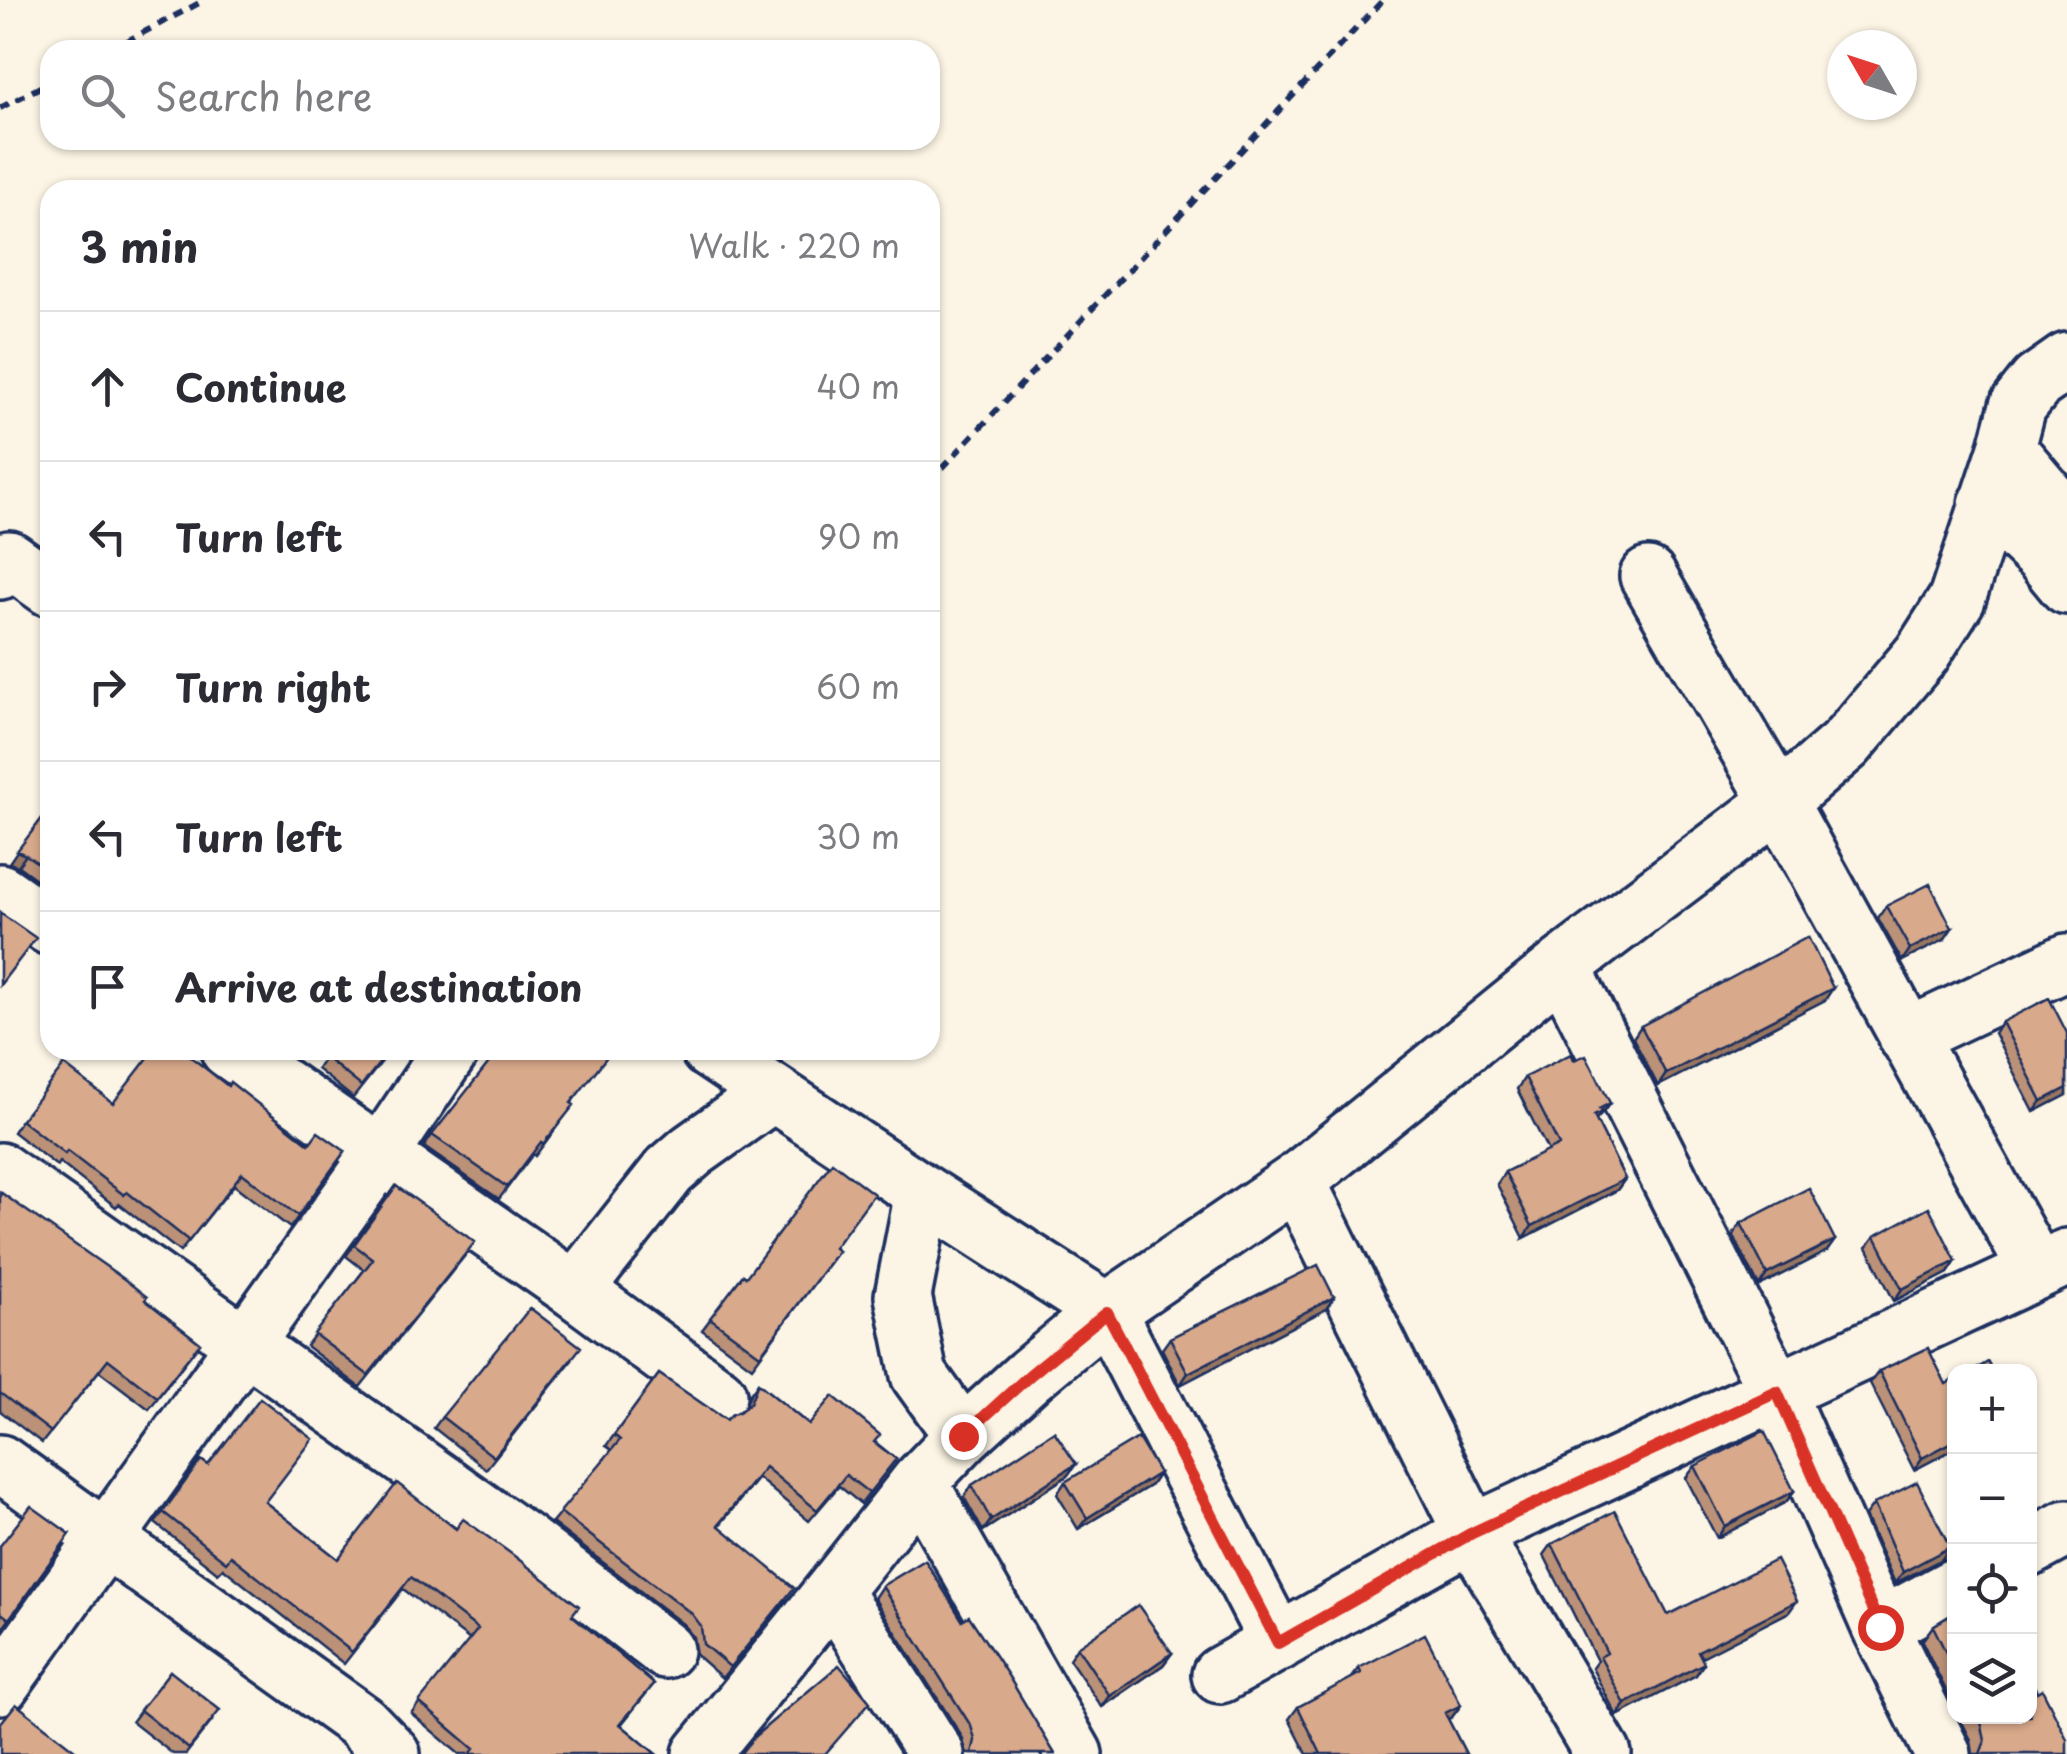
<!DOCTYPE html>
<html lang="en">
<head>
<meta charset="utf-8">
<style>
	:root { --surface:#fff; --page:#f7f7f7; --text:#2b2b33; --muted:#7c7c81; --line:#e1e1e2 }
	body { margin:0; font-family:"Playpen Sans",sans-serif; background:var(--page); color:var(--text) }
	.controls { position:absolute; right:30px; bottom:30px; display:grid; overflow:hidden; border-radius:20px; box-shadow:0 2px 8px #0004 }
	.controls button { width:90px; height:90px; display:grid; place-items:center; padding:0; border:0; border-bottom:2px solid var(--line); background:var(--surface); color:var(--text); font:50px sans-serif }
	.compass { position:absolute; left:1827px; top:30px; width:90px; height:90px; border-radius:50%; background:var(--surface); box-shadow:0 2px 8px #0004; rotate:309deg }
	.stop { position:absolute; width:30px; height:30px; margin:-22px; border:8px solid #d93025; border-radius:50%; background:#fff }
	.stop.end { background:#d93025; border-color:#fff; box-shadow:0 2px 10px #0008 }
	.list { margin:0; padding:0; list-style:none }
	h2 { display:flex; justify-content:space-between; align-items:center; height:130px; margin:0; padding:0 40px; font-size:42px }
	h2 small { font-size:32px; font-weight:400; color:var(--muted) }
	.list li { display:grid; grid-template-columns:65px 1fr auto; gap:30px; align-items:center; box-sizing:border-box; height:150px; padding:0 40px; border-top:2px solid var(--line) }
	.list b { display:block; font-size:38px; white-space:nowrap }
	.list em { font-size:32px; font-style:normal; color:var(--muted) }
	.icon { flex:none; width:55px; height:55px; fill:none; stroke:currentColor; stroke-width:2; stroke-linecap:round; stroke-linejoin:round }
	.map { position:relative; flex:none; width:2067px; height:1754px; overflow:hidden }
	.search { position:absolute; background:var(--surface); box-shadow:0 2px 8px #0004; left:40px; top:40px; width:900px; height:110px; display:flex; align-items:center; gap:25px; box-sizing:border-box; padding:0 35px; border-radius:30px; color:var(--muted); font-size:38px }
	.panel { position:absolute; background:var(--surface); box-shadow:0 2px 8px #0004; left:40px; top:180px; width:900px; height:880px; border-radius:30px }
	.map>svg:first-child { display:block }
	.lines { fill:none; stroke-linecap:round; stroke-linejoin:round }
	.minor-casing { stroke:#1b2f5e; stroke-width:62 }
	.path { stroke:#1b2f5e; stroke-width:6; stroke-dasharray:10 8; stroke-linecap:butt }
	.minor { stroke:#fcf5e5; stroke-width:55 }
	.wall { fill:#bb9178; stroke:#1b2f5e; stroke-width:2.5 }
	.shaded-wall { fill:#987661; stroke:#1b2f5e; stroke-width:2.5 }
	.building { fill:#d9a98b; stroke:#1b2f5e; stroke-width:2.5 }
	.route { stroke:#d93025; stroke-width:12 }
</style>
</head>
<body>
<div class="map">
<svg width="2067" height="1754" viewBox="0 0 2067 1754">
	<rect width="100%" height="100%" fill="#fcf5e5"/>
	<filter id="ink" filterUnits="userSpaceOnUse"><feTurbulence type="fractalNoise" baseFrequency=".01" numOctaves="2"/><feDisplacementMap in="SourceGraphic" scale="20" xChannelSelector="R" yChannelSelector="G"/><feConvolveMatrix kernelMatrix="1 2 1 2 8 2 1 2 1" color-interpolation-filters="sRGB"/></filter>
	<g filter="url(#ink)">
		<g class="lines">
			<defs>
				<path id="minor" d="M 2007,448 L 2067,519
					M 1987,504 L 2044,558 L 2067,586
					M 0,571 L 9,559 L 50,588
					M 1648,576 L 1779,802 L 2037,1271
					M 0,892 L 50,927
					M 1562,966 L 1777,1392 L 1880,1627 L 1943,1754
					M 1907,1037 L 2067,962
					M 229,1050 L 575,1290 L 718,1395
					M 709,1050 L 923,1193 L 1107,1311 L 1278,1643
					M 0,1171 L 524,1541 L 665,1650
					M 1297,1181 L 1472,1533 L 1603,1754
					M 923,1193 L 903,1296 L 919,1375 L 963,1436
					M 575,1290 L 669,1171 L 692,1151 L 773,1093
					M 0,1463 L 361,1722 L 392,1754
					M 919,1482 L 1074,1754
					M 2030,1548 L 2067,1528
					M 833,1591 L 936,1754
					M 1880,1627 L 1954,1587
					M 1220,1675 L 1472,1533 L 2067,1257
					M 0,1686 L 381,1154 L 451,1050
					M 701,1754 L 833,1591 L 919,1482 L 963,1436 L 1030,1375 L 1107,1311 L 1297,1181 L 1562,966 L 1779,802 L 1846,744 L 1922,654 L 1957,599 L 2007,448 L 2018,406 L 2037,382 L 2067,361"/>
			</defs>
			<use href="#minor" class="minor-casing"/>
			<path class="path" d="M 110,50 L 205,0
				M 0,108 L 50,82
				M 930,481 L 1383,0"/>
			<use href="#minor" class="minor"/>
		</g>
		<path class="wall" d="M 50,808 L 50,889 L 18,866 L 9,863 Z
			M 1886,906 L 1944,940 L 1902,961 L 1878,918 Z
			M 1825,1000 L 1658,1086 L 1633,1038 L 1641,1026 Z
			M 2002,1022 L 2067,1033 L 2067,1095 L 2034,1112 L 1994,1033 Z
			M 322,1050 L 391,1050 L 353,1098 L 317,1069 L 327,1054 Z
			M 1574,1060 L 1610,1103 L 1602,1114 L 1596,1120 L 1625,1179 L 1617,1190 L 1524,1238 L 1497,1184 L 1505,1172 L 1548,1151 L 1517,1089 L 1525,1077 Z
			M 228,1086 L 309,1144 L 345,1151 L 290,1228 L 234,1185 L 180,1252 L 119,1204 L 116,1207 L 59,1162 L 57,1166 L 13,1132 L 21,1120 L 113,1103 Z
			M 572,1103 L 565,1116 L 535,1156 L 533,1154 L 499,1199 L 424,1147 L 432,1135 Z
			M 396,1186 L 467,1253 L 360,1387 L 306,1346 L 364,1270 L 346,1256 Z
			M 0,1192 L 145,1300 L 200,1343 L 149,1409 L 99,1371 L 42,1443 L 0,1411 Z
			M 1741,1223 L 1835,1240 L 1827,1251 L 1759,1286 L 1733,1235 Z
			M 1875,1236 L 1956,1261 L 1948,1273 L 1894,1301 L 1867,1247 Z
			M 834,1249 L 838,1251 L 752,1367 L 702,1330 L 743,1275 L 746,1277 Z
			M 1334,1297 L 1326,1309 L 1180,1385 L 1162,1349 L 1170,1338 L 1242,1303 Z
			M 573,1359 L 486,1469 L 434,1428 L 442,1417 Z
			M 1879,1371 L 1946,1384 L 1954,1380 L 1954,1449 L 1914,1470 L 1870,1383 Z
			M 659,1374 L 726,1420 L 745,1407 L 750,1394 L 758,1383 L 809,1425 L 875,1442 L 896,1459 L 861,1504 L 839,1486 L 809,1521 L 758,1478 L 719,1526 L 786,1599 L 722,1678 L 696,1655 L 693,1637 L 684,1625 L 552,1523 L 612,1450 L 606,1446 Z
			M 201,1460 L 265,1502 L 338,1559 L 456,1529 L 572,1615 L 654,1684 L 621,1725 L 656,1754 L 459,1754 L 411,1713 L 470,1640 L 403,1589 L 344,1664 L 223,1568 L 218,1573 L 155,1523 Z
			M 1076,1464 L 1067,1476 L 983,1531 L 964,1497 L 972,1485 Z
			M 1695,1466 L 1794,1491 L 1786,1502 L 1717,1538 L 1686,1478 Z
			M 1159,1473 L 1151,1485 L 1078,1529 L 1057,1494 L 1065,1482 Z
			M 1874,1504 L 1942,1559 L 1895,1583 L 1865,1516 Z
			M 70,1534 L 1,1631 L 0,1546 Z
			M 1552,1544 L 1668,1615 L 1789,1612 L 1701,1657 L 1704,1663 L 1696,1675 L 1617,1716 L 1592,1668 L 1597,1661 L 1544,1555 Z
			M 882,1586 L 962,1620 L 1055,1754 L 967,1754 L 962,1737 L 874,1598 Z
			M 1954,1613 L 1954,1707 L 1922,1641 L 1933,1626 Z
			M 1077,1647 L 1172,1653 L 1163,1665 L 1102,1707 L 1069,1659 Z
			M 1359,1668 L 1461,1705 L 1452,1717 L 1448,1719 L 1466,1754 L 1307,1754 L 1289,1719 L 1298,1707 L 1352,1678 Z
			M 170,1671 L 212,1721 L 186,1754 L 173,1754 L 132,1722 Z
			M 2037,1692 L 2067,1754 L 1973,1754 L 1971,1740 L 1959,1716 L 2030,1716 Z"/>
		<path class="shaded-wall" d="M 17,851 L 26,855 L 18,866 L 9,863 Z
			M 1952,928 L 1944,940 L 1902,961 L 1910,949 Z
			M 1833,988 L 1825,1000 L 1658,1086 L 1666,1074 Z
			M 2067,1088 L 2067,1095 L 2034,1112 L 2042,1101 Z
			M 1610,1103 L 1592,1124 L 1586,1128 L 1599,1109 Z
			M 1625,1179 L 1617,1190 L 1524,1238 L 1532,1226 Z
			M 1835,1240 L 1827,1251 L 1759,1286 L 1767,1274 Z
			M 1956,1261 L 1948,1273 L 1894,1301 L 1902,1289 Z
			M 1334,1297 L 1326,1309 L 1180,1385 L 1188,1373 Z
			M 1954,1441 L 1954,1449 L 1914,1470 L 1922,1458 Z
			M 1076,1464 L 1067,1476 L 983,1531 L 991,1520 Z
			M 1159,1473 L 1151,1485 L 1078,1529 L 1087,1518 Z
			M 1794,1491 L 1786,1502 L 1717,1538 L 1725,1526 Z
			M 1950,1547 L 1942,1559 L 1895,1583 L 1903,1572 Z
			M 1797,1601 L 1789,1612 L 1690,1663 L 1698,1651 Z
			M 1172,1653 L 1163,1665 L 1102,1707 L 1110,1696 Z
			M 1704,1663 L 1696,1675 L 1617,1716 L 1625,1704 Z
			M 1461,1705 L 1452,1717 L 1437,1725 L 1445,1713 Z"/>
		<path class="building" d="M 50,808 L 50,871 L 26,855 L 17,851 Z
			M 1930,884 L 1952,928 L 1910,949 L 1886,906 Z
			M 0,913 L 36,938 L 0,985 Z
			M 1808,937 L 1833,988 L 1666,1074 L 1641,1026 Z
			M 2049,998 L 2067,1033 L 2067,1088 L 2042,1101 L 2002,1022 Z
			M 154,1050 L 182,1050 L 228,1086 L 230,1082 L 309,1144 L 318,1132 L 345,1151 L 298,1216 L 242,1173 L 189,1241 L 127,1192 L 124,1195 L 67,1151 L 65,1154 L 21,1120 L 64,1065 L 113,1103 Z
			M 331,1050 L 390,1050 L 361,1086 L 325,1057 Z
			M 499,1050 L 612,1050 L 571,1103 L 574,1105 L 543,1144 L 541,1142 L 507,1187 L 432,1135 Z
			M 1571,1054 L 1574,1060 L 1586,1055 L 1610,1103 L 1599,1109 L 1601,1112 L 1594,1116 L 1625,1179 L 1532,1226 L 1505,1172 L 1559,1145 L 1525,1077 Z
			M 832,1162 L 874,1194 L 834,1248 L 838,1251 L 760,1355 L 710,1318 L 743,1275 L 746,1277 Z
			M 396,1186 L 475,1242 L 368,1375 L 314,1334 L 373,1259 L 354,1245 Z
			M 1809,1188 L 1835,1240 L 1767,1274 L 1741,1223 Z
			M 0,1192 L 124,1279 L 147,1297 L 145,1300 L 200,1343 L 157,1397 L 108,1359 L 51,1432 L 0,1393 Z
			M 1929,1207 L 1956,1261 L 1902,1289 L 1875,1236 Z
			M 1318,1265 L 1334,1297 L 1188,1373 L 1170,1338 Z
			M 530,1308 L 581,1347 L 494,1457 L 442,1417 Z
			M 1928,1348 L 1946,1384 L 1954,1380 L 1954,1441 L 1922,1458 L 1879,1371 Z
			M 1988,1362 L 1993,1372 L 1971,1372 Z
			M 659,1374 L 726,1420 L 732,1414 L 739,1412 L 750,1403 L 758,1383 L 809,1425 L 833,1396 L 880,1435 L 874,1442 L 896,1459 L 869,1493 L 846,1475 L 817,1510 L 765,1467 L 718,1525 L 794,1588 L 730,1667 L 703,1644 L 701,1626 L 692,1614 L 560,1512 L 620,1440 L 614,1435 Z
			M 260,1398 L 313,1439 L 265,1502 L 338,1559 L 397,1483 L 456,1529 L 463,1519 L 513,1555 L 579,1606 L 572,1615 L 654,1684 L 620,1724 L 656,1754 L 470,1754 L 474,1749 L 419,1702 L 478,1629 L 411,1577 L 352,1652 L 231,1556 L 226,1562 L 163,1512 L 201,1460 L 208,1465 Z
			M 1054,1431 L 1076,1464 L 991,1520 L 972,1485 Z
			M 1764,1431 L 1794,1491 L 1725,1526 L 1695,1466 Z
			M 1138,1438 L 1159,1473 L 1087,1518 L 1065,1482 Z
			M 1917,1482 L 1950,1547 L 1903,1572 L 1874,1504 Z
			M 31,1506 L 70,1534 L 9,1619 L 0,1612 L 0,1546 Z
			M 1615,1511 L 1668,1615 L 1776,1560 L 1797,1601 L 1698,1651 L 1704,1663 L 1625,1704 L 1600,1657 L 1607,1653 L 1552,1544 Z
			M 925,1560 L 962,1620 L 969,1616 L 1009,1677 L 1055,1754 L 972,1754 L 975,1740 L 971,1726 L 882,1586 Z
			M 1138,1605 L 1172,1653 L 1110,1696 L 1077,1647 Z
			M 1954,1613 L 1954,1669 L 1933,1626 Z
			M 1425,1634 L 1461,1705 L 1445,1713 L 1466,1754 L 1321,1754 L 1298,1707 L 1361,1673 L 1359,1668 Z
			M 839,1665 L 870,1702 L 825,1754 L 740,1754 L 755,1736 Z
			M 170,1671 L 220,1710 L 189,1749 L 140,1710 Z
			M 2030,1677 L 2037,1692 L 2042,1689 L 2067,1739 L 2067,1754 L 1980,1754 L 1985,1741 L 1982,1725 L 1978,1716 L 2030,1716 Z
			M 16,1704 L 80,1754 L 0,1754 L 0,1724 Z"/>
	</g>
	<g class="lines" filter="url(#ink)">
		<path class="route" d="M 963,1436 L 1030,1375 L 1107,1312 L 1278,1643 L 1472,1533 L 1777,1392 L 1880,1627"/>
	</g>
</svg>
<div class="controls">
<button>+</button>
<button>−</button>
<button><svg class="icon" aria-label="locate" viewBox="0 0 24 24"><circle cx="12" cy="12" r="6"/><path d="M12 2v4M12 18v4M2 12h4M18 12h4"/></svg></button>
<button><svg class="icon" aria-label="layers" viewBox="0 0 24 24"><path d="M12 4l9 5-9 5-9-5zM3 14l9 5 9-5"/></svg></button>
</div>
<svg class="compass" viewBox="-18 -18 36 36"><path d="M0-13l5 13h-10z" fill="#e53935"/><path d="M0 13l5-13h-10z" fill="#7c7c81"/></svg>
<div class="stop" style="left:1880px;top:1627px"></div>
<div class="stop end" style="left:963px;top:1436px"></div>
<div class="search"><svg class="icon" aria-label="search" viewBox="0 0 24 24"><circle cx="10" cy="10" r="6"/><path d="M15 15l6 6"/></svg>Search here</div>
<section class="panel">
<h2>3 min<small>Walk · 220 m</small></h2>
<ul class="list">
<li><svg class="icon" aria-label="ahead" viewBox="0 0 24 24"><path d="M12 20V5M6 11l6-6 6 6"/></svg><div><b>Continue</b></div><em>40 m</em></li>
<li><svg class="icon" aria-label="left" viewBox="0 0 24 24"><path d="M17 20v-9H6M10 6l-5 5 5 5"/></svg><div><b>Turn left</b></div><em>90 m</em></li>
<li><svg class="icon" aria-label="right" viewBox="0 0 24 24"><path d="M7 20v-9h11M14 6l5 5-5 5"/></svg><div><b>Turn right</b></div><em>60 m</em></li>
<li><svg class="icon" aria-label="left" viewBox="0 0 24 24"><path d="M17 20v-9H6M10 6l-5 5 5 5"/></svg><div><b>Turn left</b></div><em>30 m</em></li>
<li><svg class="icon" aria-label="arrive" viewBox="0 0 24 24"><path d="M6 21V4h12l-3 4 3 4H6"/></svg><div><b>Arrive at destination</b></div></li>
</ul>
</section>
</div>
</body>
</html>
